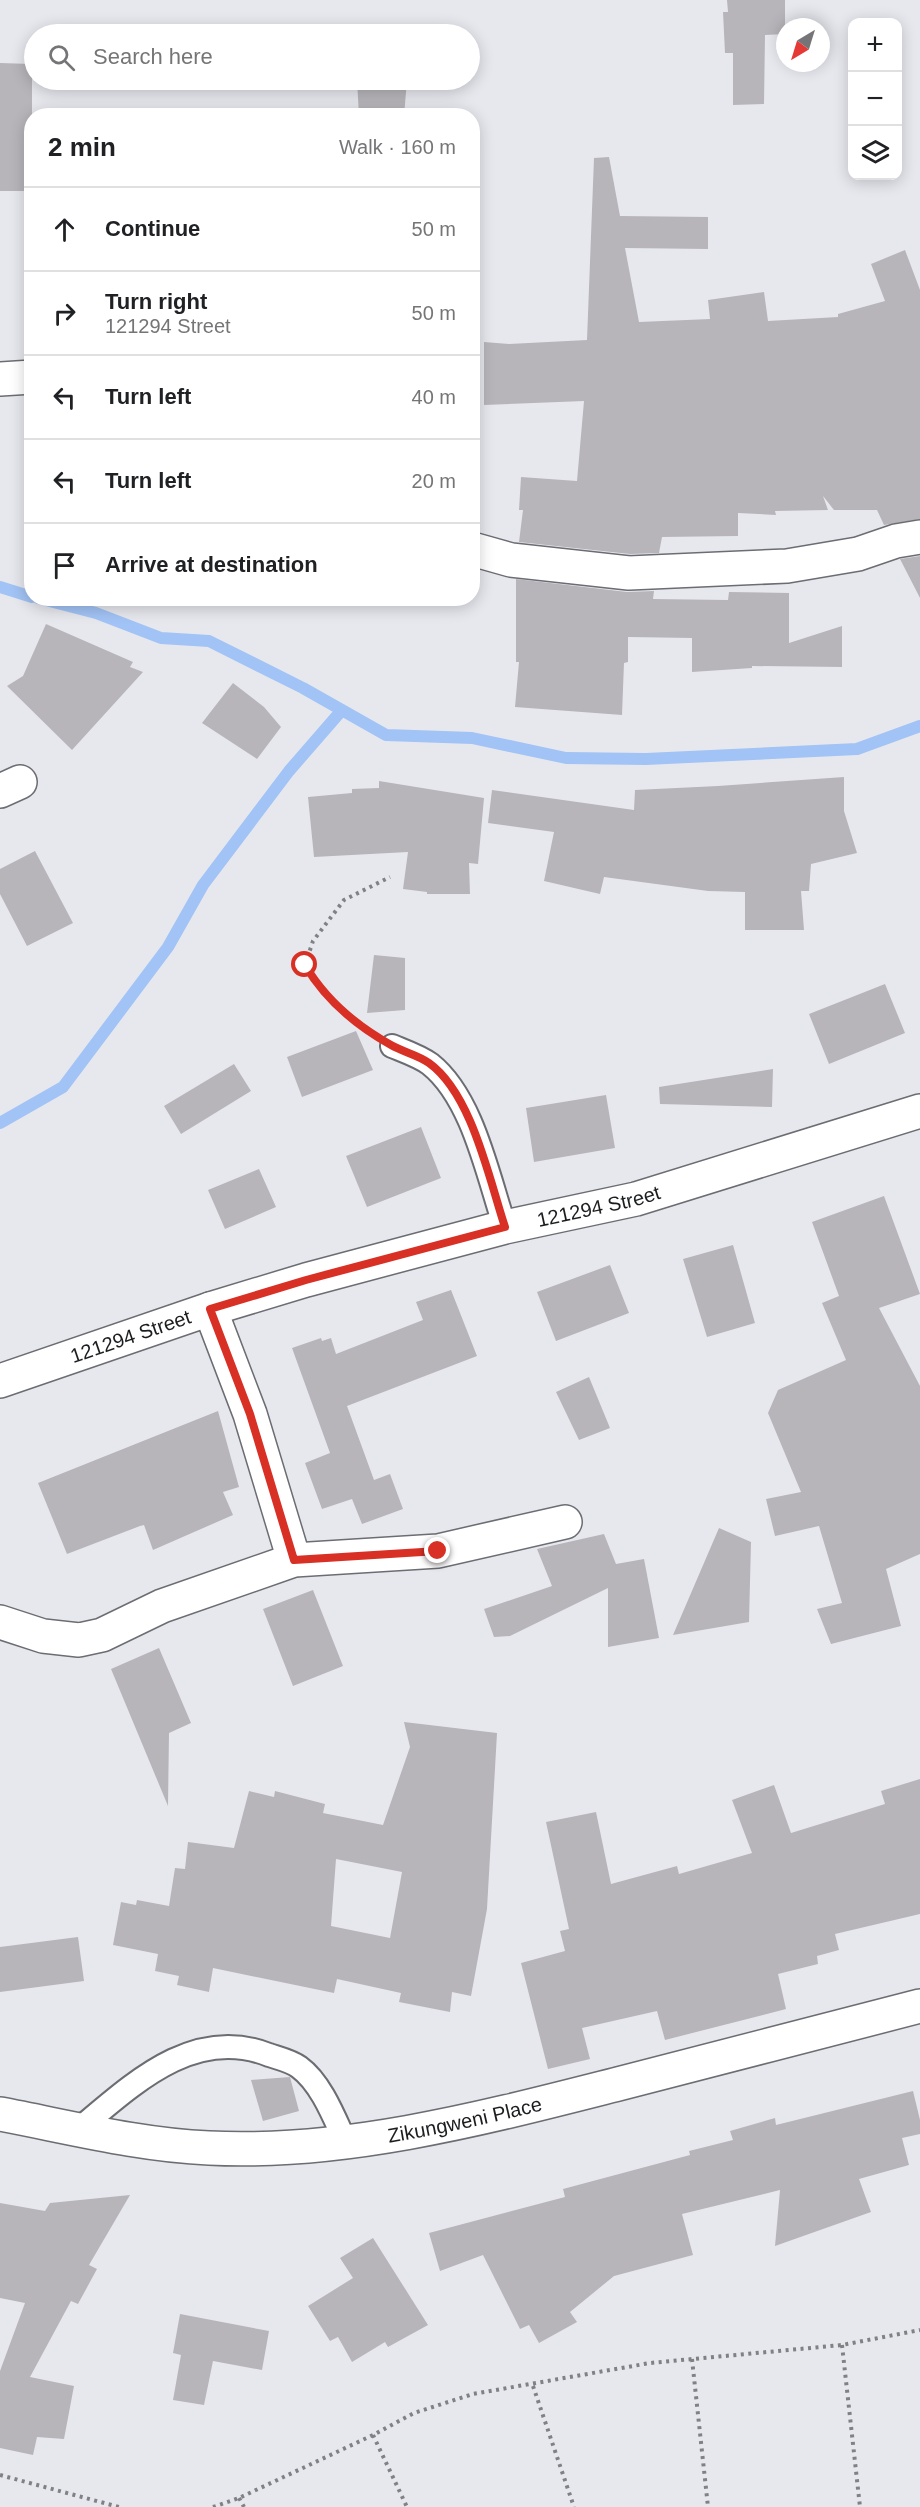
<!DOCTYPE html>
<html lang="en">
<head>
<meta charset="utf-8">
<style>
	:root { --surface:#fff; --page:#f6f6f6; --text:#202124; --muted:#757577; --line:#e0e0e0 }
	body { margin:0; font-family:Arial,sans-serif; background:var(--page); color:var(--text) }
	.controls { position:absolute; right:18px; top:18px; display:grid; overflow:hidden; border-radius:12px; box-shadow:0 3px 15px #0003 }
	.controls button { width:54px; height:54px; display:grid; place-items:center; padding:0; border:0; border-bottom:2px solid var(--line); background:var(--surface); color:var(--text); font:30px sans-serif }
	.compass { position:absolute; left:776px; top:18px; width:54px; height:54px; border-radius:50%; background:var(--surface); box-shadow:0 3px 15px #0003; rotate:218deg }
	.stop { position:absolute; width:18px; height:18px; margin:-14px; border:4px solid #d93025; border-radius:50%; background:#fff }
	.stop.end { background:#d93025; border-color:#fff; box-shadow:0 2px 6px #0008 }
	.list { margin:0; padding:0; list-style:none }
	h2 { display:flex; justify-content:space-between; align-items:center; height:78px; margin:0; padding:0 24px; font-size:26px }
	h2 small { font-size:20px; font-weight:400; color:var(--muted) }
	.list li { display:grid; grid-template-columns:39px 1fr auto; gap:18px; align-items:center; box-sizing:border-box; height:84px; padding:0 24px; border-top:2px solid var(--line) }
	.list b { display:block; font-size:22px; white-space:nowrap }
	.list p { margin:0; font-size:20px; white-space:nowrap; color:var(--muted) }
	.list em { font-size:20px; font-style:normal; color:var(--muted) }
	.icon { flex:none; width:33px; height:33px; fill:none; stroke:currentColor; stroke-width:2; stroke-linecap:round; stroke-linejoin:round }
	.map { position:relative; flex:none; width:920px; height:2507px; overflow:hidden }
	.search { position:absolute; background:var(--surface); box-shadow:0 3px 15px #0003; left:24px; top:24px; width:456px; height:66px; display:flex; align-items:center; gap:15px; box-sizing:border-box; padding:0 21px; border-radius:33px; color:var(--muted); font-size:22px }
	.panel { position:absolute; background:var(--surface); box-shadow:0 3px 15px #0003; left:24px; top:108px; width:456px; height:498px; border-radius:24px }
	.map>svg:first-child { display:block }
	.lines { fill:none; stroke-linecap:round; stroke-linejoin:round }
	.stream { stroke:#a2c3f5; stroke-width:12 }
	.building { fill:#b7b5ba; fill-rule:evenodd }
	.service-casing { stroke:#6b6d72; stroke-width:26 }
	.minor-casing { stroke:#6b6d72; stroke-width:36 }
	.path { stroke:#808185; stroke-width:4; stroke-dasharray:3 4.5; stroke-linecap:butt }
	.service { stroke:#fff; stroke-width:22 }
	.minor { stroke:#fff; stroke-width:33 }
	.route { stroke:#d93025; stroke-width:8 }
	.labels { text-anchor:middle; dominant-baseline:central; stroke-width:6; stroke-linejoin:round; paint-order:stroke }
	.street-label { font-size:20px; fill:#1c1d1f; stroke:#f4f6fc }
</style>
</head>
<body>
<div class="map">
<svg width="920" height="2507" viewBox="0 0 920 2507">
	<rect width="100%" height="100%" fill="#e7e8ee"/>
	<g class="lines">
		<path class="stream" d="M 0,587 L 32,597
			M 38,598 L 96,613 L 161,638 L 209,641 L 303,688 L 386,735 L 472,738 L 566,758 L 646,759 L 857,749 L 920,726
			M 0,1123 L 63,1087 L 168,947 L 203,885 L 289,771 L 342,710"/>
	</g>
	<path class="building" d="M 727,0 L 785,0 L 785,34 L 765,35 L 764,104 L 733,105 L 733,53 L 725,53 L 723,12 L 728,12 Z
		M 0,63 L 32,64 L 32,191 L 0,191 Z
		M 357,80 L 407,80 L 404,116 L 359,116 Z
		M 609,157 L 620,216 L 708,217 L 708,249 L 625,248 L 639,322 L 710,319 L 708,300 L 764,292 L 768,321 L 838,317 L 838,314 L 885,301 L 871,264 L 905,250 L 920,290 L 920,519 L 884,525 L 877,510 L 834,510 L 823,496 L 828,510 L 775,511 L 776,515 L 738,513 L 738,536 L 662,537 L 659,553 L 630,554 L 519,542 L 523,510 L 519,510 L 521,477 L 577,481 L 584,401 L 484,405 L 484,342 L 509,344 L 587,340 L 594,158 Z
		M 920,556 L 920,598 L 900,559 Z
		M 516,579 L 627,592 L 654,591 L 653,599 L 728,600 L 729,592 L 789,593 L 789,643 L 842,626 L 842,667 L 752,666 L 752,668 L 692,672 L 692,638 L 628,637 L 628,662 L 624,663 L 622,715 L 515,707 L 519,662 L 516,662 Z
		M 46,624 L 133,662 L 130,667 L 143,672 L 72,750 L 7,686 L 23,676 Z
		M 233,683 L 264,707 L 281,727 L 257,759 L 202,723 Z
		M 844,777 L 844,811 L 857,853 L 811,864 L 809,891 L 801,891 L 804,930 L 745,930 L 745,892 L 708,891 L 604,877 L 600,894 L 544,881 L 554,832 L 488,823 L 492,790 L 634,810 L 635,790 L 718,786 Z
		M 379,781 L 484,798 L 478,864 L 469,863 L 470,894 L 427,894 L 427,892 L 403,889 L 408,852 L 314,857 L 308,797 L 352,793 L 352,789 L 379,788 Z
		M 35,851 L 73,923 L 27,946 L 0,894 L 0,869 Z
		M 374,955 L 405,958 L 405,1010 L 367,1013 Z
		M 885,984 L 905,1033 L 829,1064 L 809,1014 Z
		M 356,1031 L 373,1070 L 302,1097 L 287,1057 Z
		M 234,1064 L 251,1091 L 181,1134 L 164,1106 Z
		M 773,1069 L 772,1107 L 660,1104 L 659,1087 Z
		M 606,1095 L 615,1148 L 534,1162 L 526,1108 Z
		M 421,1127 L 441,1178 L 367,1207 L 346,1156 Z
		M 259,1169 L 276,1207 L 225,1229 L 208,1190 Z
		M 884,1196 L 920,1294 L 879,1308 L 920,1386 L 920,1554 L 886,1569 L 901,1626 L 831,1644 L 817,1609 L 842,1603 L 819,1526 L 775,1536 L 766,1499 L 801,1492 L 768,1413 L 778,1390 L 846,1360 L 822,1303 L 839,1296 L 812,1222 Z
		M 733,1245 L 755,1323 L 707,1337 L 683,1259 Z
		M 610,1265 L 629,1313 L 556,1341 L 537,1292 Z
		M 451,1290 L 477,1356 L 347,1406 L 374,1480 L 390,1474 L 403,1509 L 362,1524 L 352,1499 L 322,1509 L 305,1463 L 330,1453 L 292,1348 L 321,1338 L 322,1341 L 331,1338 L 336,1354 L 423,1320 L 416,1302 Z
		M 589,1377 L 610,1428 L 579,1440 L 556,1392 Z
		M 218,1411 L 239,1487 L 223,1492 L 233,1515 L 153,1550 L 144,1525 L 140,1526 L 67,1554 L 38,1483 Z
		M 719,1528 L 751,1542 L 749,1622 L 673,1635 Z
		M 604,1534 L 616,1564 L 644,1559 L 659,1638 L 608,1647 L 608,1588 L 510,1636 L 494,1637 L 484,1609 L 552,1586 L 537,1549 Z
		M 313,1590 L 343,1666 L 293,1686 L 263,1609 Z
		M 159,1648 L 191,1723 L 169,1733 L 168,1806 L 111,1669 Z
		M 404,1722 L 497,1733 L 487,1909 L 471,1996 L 452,1992 L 450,2012 L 399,2002 L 401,1993 L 337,1979 L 334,1993 L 213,1968 L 209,1992 L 177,1985 L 179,1976 L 155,1971 L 158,1954 L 113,1945 L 121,1902 L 136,1905 L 137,1900 L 169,1906 L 175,1868 L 185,1869 L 188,1842 L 234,1848 L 249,1791 L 274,1797 L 275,1791 L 325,1804 L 323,1813 L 383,1825 L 410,1747 ZM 336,1859 L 402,1872 L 390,1938 L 331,1926 Z
		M 920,1779 L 920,1914 L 835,1934 L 839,1950 L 817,1956 L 818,1964 L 778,1974 L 786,2009 L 665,2040 L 657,2011 L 582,2028 L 590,2059 L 548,2069 L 521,1963 L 565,1951 L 560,1931 L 569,1929 L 546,1822 L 596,1812 L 611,1884 L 677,1866 L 679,1874 L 752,1853 L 732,1800 L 774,1785 L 791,1833 L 885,1804 L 881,1791 Z
		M 78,1937 L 84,1981 L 0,1992 L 0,1947 Z
		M 290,2077 L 299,2111 L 263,2121 L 251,2080 Z
		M 913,2091 L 920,2120 L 920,2134 L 902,2138 L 909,2165 L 859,2179 L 871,2212 L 775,2246 L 780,2190 L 682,2214 L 693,2255 L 614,2276 L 570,2312 L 577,2322 L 539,2343 L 529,2325 L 520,2329 L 483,2255 L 440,2271 L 429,2233 L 565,2197 L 563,2189 L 690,2155 L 689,2151 L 733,2140 L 730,2131 L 775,2118 L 776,2125 Z
		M 130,2195 L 89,2265 L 97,2269 L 78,2304 L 71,2301 L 30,2377 L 74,2386 L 64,2439 L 37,2437 L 33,2455 L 0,2448 L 0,2371 L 25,2303 L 0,2298 L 0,2203 L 45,2211 L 50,2203 Z
		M 373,2238 L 428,2325 L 388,2347 L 385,2342 L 352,2362 L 338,2337 L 330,2341 L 308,2306 L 353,2278 L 340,2258 Z
		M 180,2314 L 269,2331 L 262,2370 L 213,2361 L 204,2405 L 173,2400 L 181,2355 L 173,2353 Z"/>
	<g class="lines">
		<defs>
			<path id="service" d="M 392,1046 C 404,1051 419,1056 430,1064 C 473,1098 488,1177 505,1227
				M 79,2129 C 133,2084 194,2025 269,2055 C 278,2058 291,2061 299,2067 C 321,2083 334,2117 345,2141"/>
			<g id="minor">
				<path d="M 0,379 L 32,377"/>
				<path d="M 472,549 L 511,560 L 629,573 L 787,566 L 858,554 L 896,541 L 920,537"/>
				<path d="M 0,791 L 20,782"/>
				<path d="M 210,1309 L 250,1414 L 294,1560"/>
				<path id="s1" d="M 0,1381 L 210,1309 L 306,1280 L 505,1227 L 636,1199 L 920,1111"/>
				<path d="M 0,1622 L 43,1636 L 79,1640 L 102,1635 L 162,1606 L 294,1560 L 438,1551 L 565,1522"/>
				<path id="s2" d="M 0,2114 C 69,2127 139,2145 209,2148 C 345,2155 488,2117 618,2084 C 719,2058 819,2032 920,2006"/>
			</g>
		</defs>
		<use href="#service" class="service-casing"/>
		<use href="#minor" class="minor-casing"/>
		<path class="path" d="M 366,1030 L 340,1010 L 305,965 L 313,941 L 344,900 L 390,877
			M 842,2345 L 860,2507
			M 692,2359 L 708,2507
			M 533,2386 L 574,2507
			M 373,2435 L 407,2507
			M 0,2475 L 119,2507
			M 239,2498 L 244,2507
			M 213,2507 L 239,2498 L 373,2435 L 414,2413 L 473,2394 L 650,2363 L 842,2345 L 920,2330"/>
		<use href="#service" class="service"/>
		<use href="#minor" class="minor"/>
	</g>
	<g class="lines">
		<path class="route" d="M 305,965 C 325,999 357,1026 391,1045 C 403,1052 418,1055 429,1063 C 472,1094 489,1179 505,1227 L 306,1280 L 210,1309 L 250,1414 L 294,1560 L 438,1551"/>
	</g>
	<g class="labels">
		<g class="street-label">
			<text stroke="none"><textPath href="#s1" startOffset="624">121294 Street</textPath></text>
			<text stroke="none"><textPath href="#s1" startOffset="138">121294 Street</textPath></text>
			<text stroke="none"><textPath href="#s2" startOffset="470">Zikungweni Place</textPath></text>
		</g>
	</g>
</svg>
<div class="controls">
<button>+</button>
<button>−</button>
<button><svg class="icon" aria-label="layers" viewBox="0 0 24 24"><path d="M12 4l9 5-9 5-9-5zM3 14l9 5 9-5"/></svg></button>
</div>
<svg class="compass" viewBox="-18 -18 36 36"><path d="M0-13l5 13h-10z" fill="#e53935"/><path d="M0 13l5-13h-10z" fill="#757577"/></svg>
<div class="stop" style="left:305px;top:965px"></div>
<div class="stop end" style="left:438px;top:1551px"></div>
<div class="search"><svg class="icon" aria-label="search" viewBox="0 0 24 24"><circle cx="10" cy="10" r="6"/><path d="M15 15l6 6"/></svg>Search here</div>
<section class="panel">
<h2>2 min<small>Walk · 160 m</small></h2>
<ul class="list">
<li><svg class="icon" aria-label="ahead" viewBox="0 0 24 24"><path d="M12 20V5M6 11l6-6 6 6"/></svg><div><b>Continue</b></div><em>50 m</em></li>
<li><svg class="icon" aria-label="right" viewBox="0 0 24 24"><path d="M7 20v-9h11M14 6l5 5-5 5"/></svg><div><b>Turn right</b><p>121294 Street</p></div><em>50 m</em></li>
<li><svg class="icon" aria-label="left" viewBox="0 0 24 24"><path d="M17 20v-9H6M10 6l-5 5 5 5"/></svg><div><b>Turn left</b></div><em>40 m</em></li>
<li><svg class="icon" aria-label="left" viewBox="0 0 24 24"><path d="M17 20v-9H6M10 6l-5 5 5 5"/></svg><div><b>Turn left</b></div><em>20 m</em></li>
<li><svg class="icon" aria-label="arrive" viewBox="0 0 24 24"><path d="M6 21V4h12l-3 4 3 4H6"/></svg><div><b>Arrive at destination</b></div></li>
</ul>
</section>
</div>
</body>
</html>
